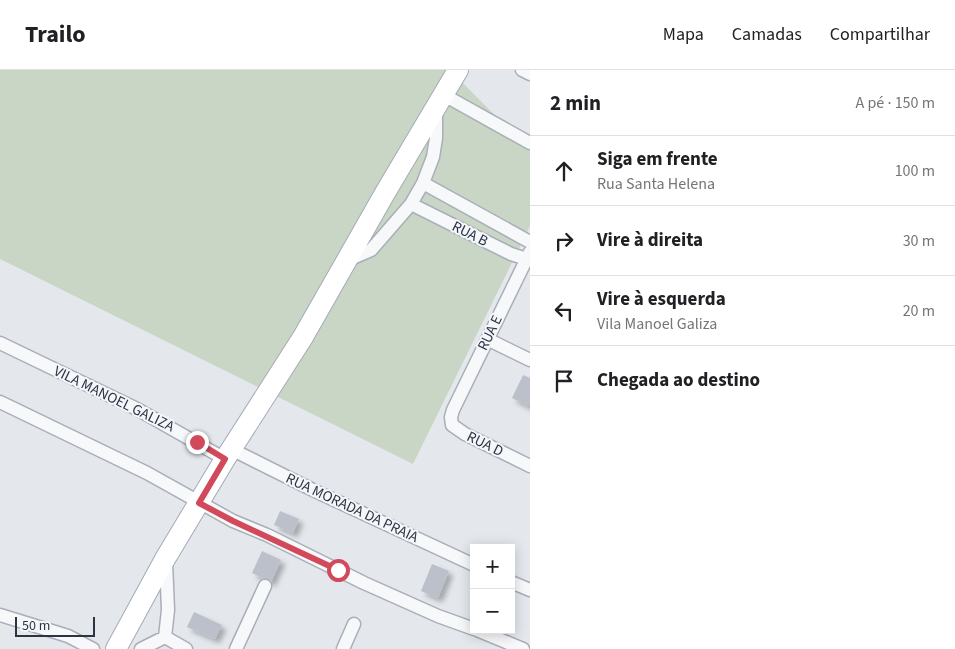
<!DOCTYPE html>
<html lang="pt">
<head>
<meta charset="utf-8">
<style>
	:root { --surface:#fff; --page:#f6f6f6; --text:#202124; --muted:#757577; --line:#e0e0e0 }
	body { margin:0; font-family:"Source Sans 3",sans-serif; background:var(--page); color:var(--text) }
	.controls { position:absolute; right:15px; bottom:15px; display:grid; overflow:hidden; border-radius:0px; box-shadow:0 2px 12px #0003 }
	.controls button { width:45px; height:45px; display:grid; place-items:center; padding:0; border:0; border-bottom:1px solid var(--line); background:var(--surface); color:var(--text); font:25px sans-serif }
	.scale { position:absolute; left:15px; bottom:12px; width:80px; box-sizing:border-box; padding-left:5px; border:2px solid #2b3445; border-top:0; font-size:14px; line-height:18px; white-space:nowrap; color:#2b3445; -webkit-text-stroke:4px #f4f6f9; paint-order:stroke }
	.stop { position:absolute; width:15px; height:15px; margin:-11px; border:4px solid #d1495b; border-radius:50%; background:#fff }
	.stop.end { background:#d1495b; border-color:#fff; box-shadow:0 1px 5px #0008 }
	.list { margin:0; padding:0; list-style:none }
	h2 { display:flex; justify-content:space-between; align-items:center; height:65px; margin:0; padding:0 20px; font-size:21px }
	h2 small { font-size:16px; font-weight:400; color:var(--muted) }
	.list li { display:grid; grid-template-columns:32px 1fr auto; gap:15px; align-items:center; box-sizing:border-box; height:70px; padding:0 20px; border-top:1px solid var(--line) }
	.list b { display:block; font-size:19px; white-space:nowrap }
	.list p { margin:0; font-size:16px; white-space:nowrap; color:var(--muted) }
	.list em { font-size:16px; font-style:normal; color:var(--muted) }
	.icon { flex:none; width:28px; height:28px; fill:none; stroke:currentColor; stroke-width:2; stroke-linecap:round; stroke-linejoin:round }
	.map { position:relative; flex:none; width:530px; height:579px; overflow:hidden }
	header { display:flex; align-items:center; gap:30px; box-sizing:border-box; height:70px; padding:0 25px; background:var(--surface); border-bottom:1px solid var(--line) }
	header strong { font-size:24px }
	nav { display:flex; gap:28px; margin-inline-start:auto; font-size:18px }
	main { display:flex }
	aside { flex:1; background:var(--surface) }
	.map>svg:first-child { display:block }
	.green { fill:#c9d6c5 }
	.building { fill:#bbc0ca; filter:url(#shadow) }
	.lines { fill:none; stroke-linecap:round; stroke-linejoin:round }
	.street-casing { stroke:#a9aeb7; stroke-width:15 }
	.primary-casing { stroke:#a3abb8; stroke-width:22 }
	.street { stroke:#f7f8fa; stroke-width:12 }
	.primary { stroke:#fff; stroke-width:20 }
	.route { stroke:#d1495b; stroke-width:6 }
	.labels { text-anchor:middle; dominant-baseline:central; stroke-width:4; stroke-linejoin:round; paint-order:stroke }
	.street-label { font-size:15px; fill:#2b3445; stroke:#f4f6f9 }
</style>
</head>
<body>
<header>
<strong>Trailo</strong>
<nav><a>Mapa</a><a>Camadas</a><a>Compartilhar</a></nav>
</header>
<main>
<div class="map">
<svg width="530" height="579" viewBox="0 0 530 579">
	<defs>
		<filter id="shadow"><feDropShadow dx="4.5" dy="4.5" stdDeviation="2.5" flood-color="#0004"/></filter>
	</defs>
	<rect width="100%" height="100%" fill="#e4e7ec"/>
	<path class="green" d="M 0,0 L 450,0 L 530,81 L 530,156 L 413,394 L 0,189 Z"/>
	<path class="building" d="M 523,305 L 530,308 L 530,333 L 528,336 L 512,328 Z
		M 280,441 L 299,449 L 293,463 L 274,455 Z
		M 262,481 L 281,490 L 271,512 L 252,503 Z
		M 432,494 L 449,501 L 438,528 L 421,521 Z
		M 194,542 L 222,555 L 215,569 L 187,557 Z"/>
	<g class="lines">
		<defs>
			<path id="street" d="M 522,0 L 530,4
				M 444,25 L 530,73
				M 423,113 L 530,172
				M 411,134 L 511,184 L 530,190
				M 530,182 L 453,340 L 451,347 L 452,355 L 465,364 L 530,396
				M 348,190 L 371,180 L 411,134 L 423,113 L 433,87 L 436,68 L 436,40
				M 487,269 L 530,290
				M 0,273 L 137,339 L 225,389
				M 0,332 L 147,403 L 233,451 L 267,465 L 364,513 L 438,546 L 474,559
				M 231,379 L 315,421 L 474,495
				M 511,512 L 530,520
				M 0,545 L 68,566 L 93,579
				M 477,560 L 523,579
				M 165,567 L 168,540 L 166,492
				M 165,567 L 186,579
				M 141,579 L 165,567
				M 236,579 L 265,516
				M 343,579 L 354,554"/>
			<path id="primary" d="M 116,579 L 165,489 L 225,389 L 303,267 L 385,123 L 458,0"/>
		</defs>
		<use href="#street" class="street-casing"/>
		<use href="#primary" class="primary-casing"/>
		<use href="#street" class="street"/>
		<use href="#primary" class="primary"/>
	</g>
	<g class="lines">
		<path class="route" d="M 197,372 L 225,389 L 199,433 L 233,451 L 338,500"/>
	</g>
	<g class="labels">
		<g class="street-label">
			<text transform="translate(470 164) rotate(27)">RUA B</text>
			<text transform="translate(490 263) rotate(-64)">RUA E</text>
			<text transform="translate(114 329) rotate(26)">VILA MANOEL GALIZA</text>
			<text transform="translate(485 374) rotate(26)">RUA D</text>
			<text transform="translate(352 438) rotate(25)">RUA MORADA DA PRAIA</text>
		</g>
	</g>
</svg>
<div class="controls">
<button>+</button>
<button>−</button>
</div>
<div class="scale">50 m</div>
<div class="stop" style="left:338px;top:500px"></div>
<div class="stop end" style="left:197px;top:372px"></div>
</div>
<aside>
<h2>2 min<small>A pé · 150 m</small></h2>
<ul class="list">
<li><svg class="icon" aria-label="ahead" viewBox="0 0 24 24"><path d="M12 20V5M6 11l6-6 6 6"/></svg><div><b>Siga em frente</b><p>Rua Santa Helena</p></div><em>100 m</em></li>
<li><svg class="icon" aria-label="right" viewBox="0 0 24 24"><path d="M7 20v-9h11M14 6l5 5-5 5"/></svg><div><b>Vire à direita</b></div><em>30 m</em></li>
<li><svg class="icon" aria-label="left" viewBox="0 0 24 24"><path d="M17 20v-9H6M10 6l-5 5 5 5"/></svg><div><b>Vire à esquerda</b><p>Vila Manoel Galiza</p></div><em>20 m</em></li>
<li><svg class="icon" aria-label="arrive" viewBox="0 0 24 24"><path d="M6 21V4h12l-3 4 3 4H6"/></svg><div><b>Chegada ao destino</b></div></li>
</ul>
</aside>
</main>
</body>
</html>
